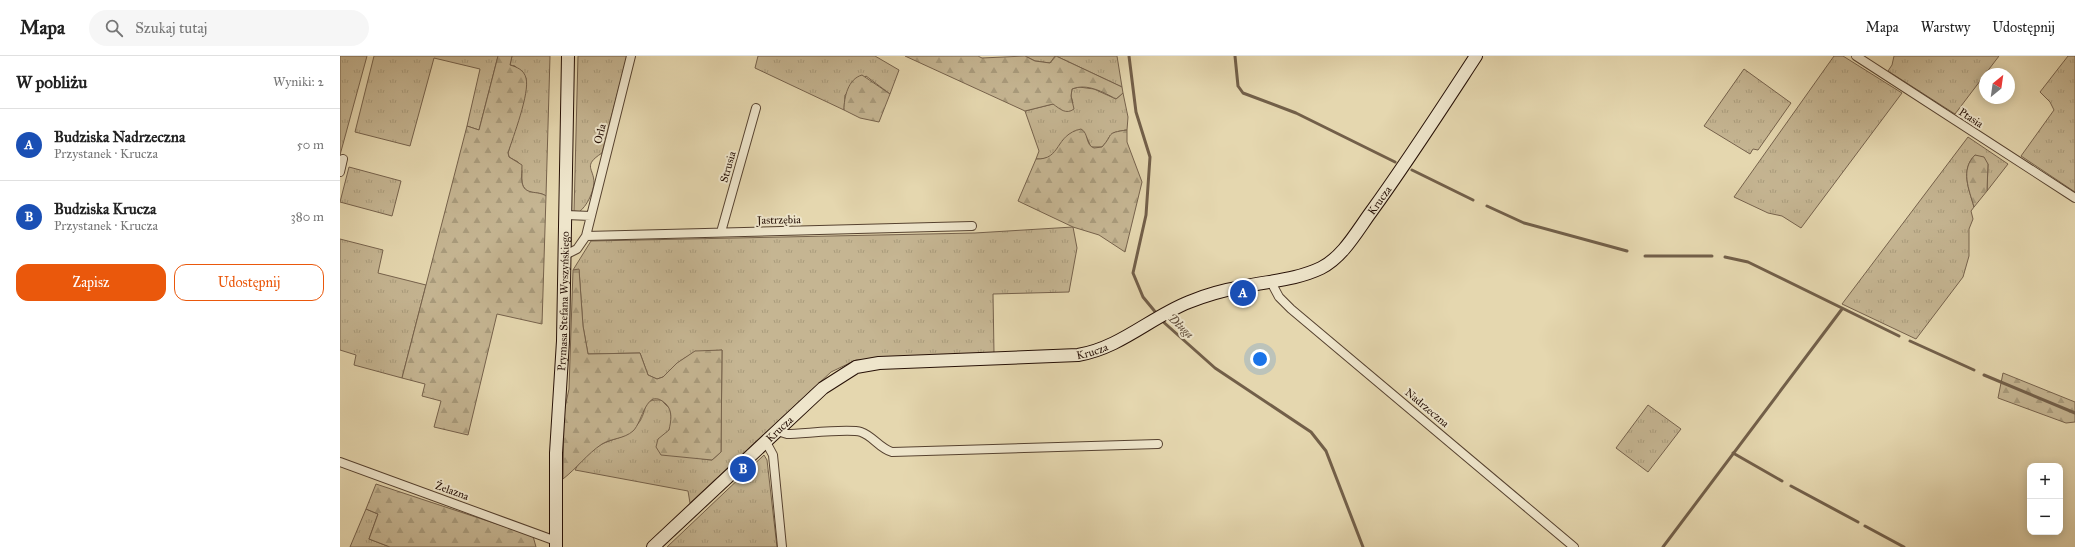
<!DOCTYPE html>
<html lang="pl">
<head>
<meta charset="utf-8">
<style>
	:root { --surface:#fff; --page:#f6f6f6; --text:#222; --muted:#767676; --line:#e0e0e0; --accent:#ea580c }
	body { margin:0; font-family:"IM FELL Great Primer",serif; background:var(--page); color:var(--text) }
	.controls { position:absolute; right:12px; bottom:12px; display:grid; overflow:hidden; border-radius:8px; box-shadow:0 2px 10px #0003 }
	.controls button { width:36px; height:36px; display:grid; place-items:center; padding:0; border:0; border-bottom:1px solid var(--line); background:var(--surface); color:var(--text); font:20px sans-serif }
	.compass { position:absolute; left:1639px; top:12px; width:36px; height:36px; border-radius:50%; background:var(--surface); box-shadow:0 2px 10px #0003; rotate:29deg }
	.you { position:absolute; left:920px; top:303px; width:14px; height:14px; margin:-10px; border:3px solid #fff; border-radius:50%; background:#1a73e8; box-shadow:0 0 0 6px #1a73e833 }
	.badge { display:grid; place-items:center; width:26px; height:26px; border-radius:50%; background:var(--accent); color:#fff; font-size:13px; font-weight:700 }
	.pin { position:absolute; translate:-50% -50%; border:2px solid #fff; box-shadow:0 1px 4px #0006 }
	.list { margin:0; padding:0; list-style:none }
	h2 { display:flex; justify-content:space-between; align-items:center; height:52px; margin:0; padding:0 16px; font-size:17px }
	h2 small { font-size:13px; font-weight:400; color:var(--muted) }
	.list li { display:grid; grid-template-columns:26px 1fr auto; gap:12px; align-items:center; box-sizing:border-box; height:72px; padding:0 16px; border-top:1px solid var(--line) }
	.list b { display:block; font-size:15px; white-space:nowrap }
	.list p { margin:0; font-size:13px; white-space:nowrap; color:var(--muted) }
	.list em { font-size:13px; font-style:normal; color:var(--muted) }
	.actions { display:flex; gap:8px; padding:12px 16px }
	.actions a { flex:1; padding:9px 0; border:1px solid var(--accent); border-radius:12px; text-align:center; font-size:14px; color:var(--accent) }
	.actions .main { background:var(--accent); color:#fff }
	.icon { flex:none; width:22px; height:22px; fill:none; stroke:currentColor; stroke-width:2; stroke-linecap:round; stroke-linejoin:round }
	.map { position:relative; flex:none; width:1735px; height:491px; overflow:hidden }
	header { display:flex; align-items:center; gap:24px; box-sizing:border-box; height:56px; padding:0 20px; background:var(--surface); border-bottom:1px solid var(--line) }
	header strong { font-size:19px }
	nav { display:flex; gap:22px; margin-inline-start:auto; font-size:14px }
	.search { width:280px; height:36px; background:var(--page); display:flex; align-items:center; gap:10px; box-sizing:border-box; padding:0 14px; border-radius:22px; color:var(--muted); font-size:15px }
	main { display:flex }
	aside { flex:1; background:var(--surface) }
	.map>svg:first-child { display:block }
	.grass { fill:url(#grass-tufts); stroke:#76624c }
	.forest { fill:url(#forest-firs); stroke:#76624c }
	.lines { fill:none; stroke-linecap:round; stroke-linejoin:round }
	.stream { stroke:#725f49; stroke-width:3 }
	.street-casing { stroke:#564230; stroke-width:10 }
	.secondary-casing { stroke:#261006; stroke-width:14 }
	.street { stroke:#eee5cb; stroke-width:8 }
	.secondary { stroke:#eee5cb; stroke-width:12 }
	.labels { text-anchor:middle; dominant-baseline:central; stroke-width:4; stroke-linejoin:round; paint-order:stroke }
	.street-label { font-size:11px; fill:#261006; stroke:#eee5cb }
	.water-label { font-size:12px; font-style:italic; fill:#5f4b38; stroke:#eee5cb }
</style>
</head>
<body>
<header>
<strong>Mapa</strong>
<div class="search"><svg class="icon" aria-label="search" viewBox="0 0 24 24"><circle cx="10" cy="10" r="6"/><path d="M15 15l6 6"/></svg>Szukaj tutaj</div>
<nav><a>Mapa</a><a>Warstwy</a><a>Udostępnij</a></nav>
</header>
<main>
<aside>
<h2>W pobliżu<small>Wyniki: 2</small></h2>
<ul class="list">
<li><span class="badge" style="background:#1a4fb4">A</span><div><b>Budziska Nadrzeczna</b><p>Przystanek · Krucza</p></div><em>50 m</em></li>
<li><span class="badge" style="background:#1a4fb4">B</span><div><b>Budziska Krucza</b><p>Przystanek · Krucza</p></div><em>380 m</em></li>
</ul>
<div class="actions"><a class="main">Zapisz</a><a>Udostępnij</a></div>
</aside>
<div class="map">
<svg width="1735" height="491" viewBox="0 0 1735 491">
	<defs>
		<pattern id="grass-tufts" width="24" height="20" patternUnits="userSpaceOnUse"><rect width="24" height="20" fill="#c5b592"/><path d="M3 7l-1-3M5 7V3M7 7l1-3M15 17l-1-3M17 17v-4M19 17l1-3" fill="none" stroke="#a99b7c"/></pattern>
		<pattern id="forest-firs" width="22" height="20" patternUnits="userSpaceOnUse"><rect width="22" height="20" fill="#c5b592"/><path d="M5 1l3.5 6h-7zM16 11l3.5 6h-7z" fill="#a99b7c"/></pattern>
	</defs>
	<rect width="100%" height="100%" fill="#e5d7af"/>
	<filter id="stains"><feTurbulence type="fractalNoise" baseFrequency=".005" numOctaves="4"/><feColorMatrix values="0 0 0 0 .2 0 0 0 0 .09 0 0 0 0 .02 0 0 0 .5 -.17"/></filter>
	<radialGradient id="worn" r=".72"><stop offset=".6" stop-color="#630" stop-opacity="0"/><stop offset="1" stop-color="#630" stop-opacity=".3"/></radialGradient>
	<path class="grass" d="M 0,0 L 27,0 L 0,99 Z
		M 34,0 L 158,0 L 139,74 L 127,70 L 140,13 L 94,2 L 70,90 L 15,76 Z
		M 172,0 L 210,0 L 206,140 C 199,135 191,139 185,133 C 178,125 186,113 178,106 C 175,104 172,103 169,101 L 168,97 L 186,29 L 186,22 L 175,10 L 170,9 Z
		M 238,0 L 287,0 L 262,97 C 242,110 254,112 254,127 C 253,137 247,150 239,156 L 234,156 Z
		M 418,0 L 535,0 L 559,14 L 550,38 L 526,20 L 505,39 L 504,54 L 415,12 Z
		M 685,0 L 715,0 L 710,7 L 695,5 Z
		M 716,0 L 777,0 L 782,31 Z
		M 1494,0 L 1503,0 L 1562,37 L 1461,172 L 1442,160 L 1428,157 L 1394,141 Z
		M 1554,0 L 1659,0 L 1615,58 L 1548,15 L 1552,9 Z
		M 1728,0 L 1735,0 L 1735,136 L 1681,100 L 1714,54 L 1710,46 L 1700,36 Z
		M 1404,13 L 1451,47 L 1418,94 L 1413,93 L 1410,98 L 1364,70 Z
		M 739,31 L 754,33 L 776,43 L 783,37 L 788,61 L 787,74 C 765,77 774,78 762,91 L 751,91 L 746,80 C 731,89 714,104 696,103 L 699,95 L 685,55 L 713,48 L 733,47 L 731,40 L 732,33 Z
		M 1628,81 L 1668,108 L 1647,135 L 1648,108 L 1635,99 C 1620,114 1629,133 1634,151 L 1631,155 L 1633,163 L 1629,173 L 1629,200 L 1623,221 L 1576,283 L 1502,248 Z
		M 9,111 L 61,125 L 52,160 L 0,146 Z
		M 733,171 L 737,192 L 729,236 L 653,238 L 654,297 L 516,304 L 491,316 L 350,447 L 348,435 L 235,414 C 239,405 255,391 264,387 C 281,380 288,382 300,365 C 308,352 301,343 321,344 L 330,353 C 332,362 332,372 326,379 L 362,403 L 372,404 L 381,396 L 382,294 L 352,298 L 343,303 L 323,321 L 317,323 L 308,319 L 300,297 L 248,298 L 243,270 L 239,214 L 233,214 L 251,185 L 635,177 Z
		M 0,183 L 43,194 L 38,217 L 86,229 L 62,322 L 14,309 L 16,299 L 0,294 Z
		M 1308,349 L 1341,373 L 1308,416 L 1276,392 Z
		M 424,399 L 427,404 L 437,491 L 327,491 Z
		M 26,453 L 38,458 L 29,483 L 50,491 L 10,491 Z"/>
	<path class="forest" d="M 158,0 L 172,0 L 170,9 C 177,11 184,14 186,22 C 190,37 173,81 168,97 L 169,101 L 182,109 C 182,115 181,121 182,126 C 184,140 198,134 206,140 L 202,268 L 157,258 L 128,379 L 94,371 L 101,345 L 82,340 L 85,328 L 62,322 L 127,70 L 139,74 Z
		M 565,0 L 638,0 L 642,2 L 685,0 L 695,5 L 710,7 L 716,0 L 782,31 L 783,37 L 776,43 C 763,36 747,27 732,33 L 731,40 L 734,53 C 726,59 720,53 713,48 L 685,55 Z
		M 522,19 L 550,38 L 539,66 L 520,62 L 504,54 C 504,41 508,23 522,19 Z
		M 741,73 C 749,77 745,89 754,92 L 762,91 C 774,78 765,77 787,74 L 787,86 L 802,126 L 785,196 L 759,179 L 733,171 L 678,145 L 696,103 C 722,104 714,79 741,73 Z
		M 1635,99 L 1644,101 L 1648,108 L 1647,135 L 1634,151 C 1629,133 1620,114 1635,99 Z
		M 239,213 L 243,270 L 248,298 L 300,297 L 308,319 L 317,323 L 323,321 L 337,307 L 355,295 L 382,294 L 381,396 L 372,404 L 321,399 L 316,391 L 318,383 L 329,374 C 331,365 333,355 326,348 C 306,329 303,366 293,375 C 284,383 272,382 262,388 C 247,398 237,412 223,423 L 224,356 L 229,333 L 233,214 Z
		M 1663,317 L 1735,346 L 1735,366 L 1726,367 L 1658,342 Z
		M 36,428 L 193,480 L 196,491 L 50,491 L 29,483 L 38,458 L 26,453 Z"/>
	<g class="lines">
		<path class="stream" d="M 789,0 L 796,56 L 810,101 L 806,159 L 793,217 L 803,241 L 817,258
			M 895,0 L 898,30 L 903,37 L 956,57 L 1055,106
			M 1072,114 L 1133,144
			M 1147,150 L 1184,167 L 1287,195
			M 1305,200 L 1372,200
			M 1385,201 L 1408,206 L 1559,280
			M 820,263 L 875,312 L 971,376 L 986,395 L 1023,491
			M 1570,285 L 1634,314
			M 1644,319 L 1735,357
			M 1393,397 L 1442,425
			M 1451,430 L 1518,466
			M 1525,470 L 1564,491
			M 1323,491 L 1502,253"/>
		<defs>
			<path id="street" d="M 1516,0 L 1735,142
				M 0,116 L 3,103
				M 226,159 L 251,160
				M 381,176 L 416,52
				M 246,180 L 632,170
				M 225,199 L 237,193 L 246,180 L 291,0
				M 931,226 L 939,241 L 951,253 L 1234,491
				M 437,375 L 447,378 C 462,378 509,372 521,376 C 533,380 539,392 552,396 L 818,388
				M 426,386 L 433,399 L 442,491
				M 0,406 L 216,485"/>
			<g id="secondary">
				<path id="s1" d="M 216,491 L 216,397 L 223,285 L 228,0"/>
				<path id="s2" d="M 313,491 L 483,332 L 516,311 L 539,307 L 738,299 C 780,292 811,261 849,246 C 866,239 884,234 902,231 C 928,225 956,224 981,212 C 1003,201 1017,175 1031,156 C 1068,105 1102,52 1136,0"/>
			</g>
		</defs>
		<use href="#street" class="street-casing"/>
		<use href="#secondary" class="secondary-casing"/>
		<use href="#street" class="street"/>
		<use href="#secondary" class="secondary"/>
	</g>
	<g class="labels">
		<g class="street-label">
			<text transform="translate(1631 62) rotate(33)">Ptasia</text>
			<text transform="translate(260 78) rotate(-76)">Orla</text>
			<text transform="translate(388 111) rotate(-74)">Strusia</text>
			<text stroke="none"><textPath href="#s2" startOffset="845">Krucza</textPath></text>
			<text transform="translate(439 164) rotate(-1)">Jastrzębia</text>
			<text stroke="none"><textPath href="#s1" startOffset="246">Prymasa Stefana Wyszyńskiego</textPath></text>
			<text stroke="none"><textPath href="#s2" startOffset="509">Krucza</textPath></text>
			<text transform="translate(1087 352) rotate(40)">Nadrzeczna</text>
			<text stroke="none"><textPath href="#s2" startOffset="173">Krucza</textPath></text>
			<text transform="translate(112 435) rotate(20)">Żelazna</text>
		</g>
		<g class="water-label">
			<text transform="translate(841 270) rotate(43)">Długa</text>
		</g>
	</g>
	<rect width="100%" height="100%" filter="url(#stains)"/>
	<rect width="100%" height="100%" fill="url(#worn)"/>
</svg>
<div class="controls">
<button>+</button>
<button>−</button>
</div>
<svg class="compass" viewBox="-18 -18 36 36"><path d="M0-13l5 13h-10z" fill="#e53935"/><path d="M0 13l5-13h-10z" fill="#767676"/></svg>
<div class="you"></div>
<div class="pin badge" style="left:903px;top:237px;background:#1a4fb4">A</div>
<div class="pin badge" style="left:403px;top:413px;background:#1a4fb4">B</div>
</div>
</main>
</body>
</html>
